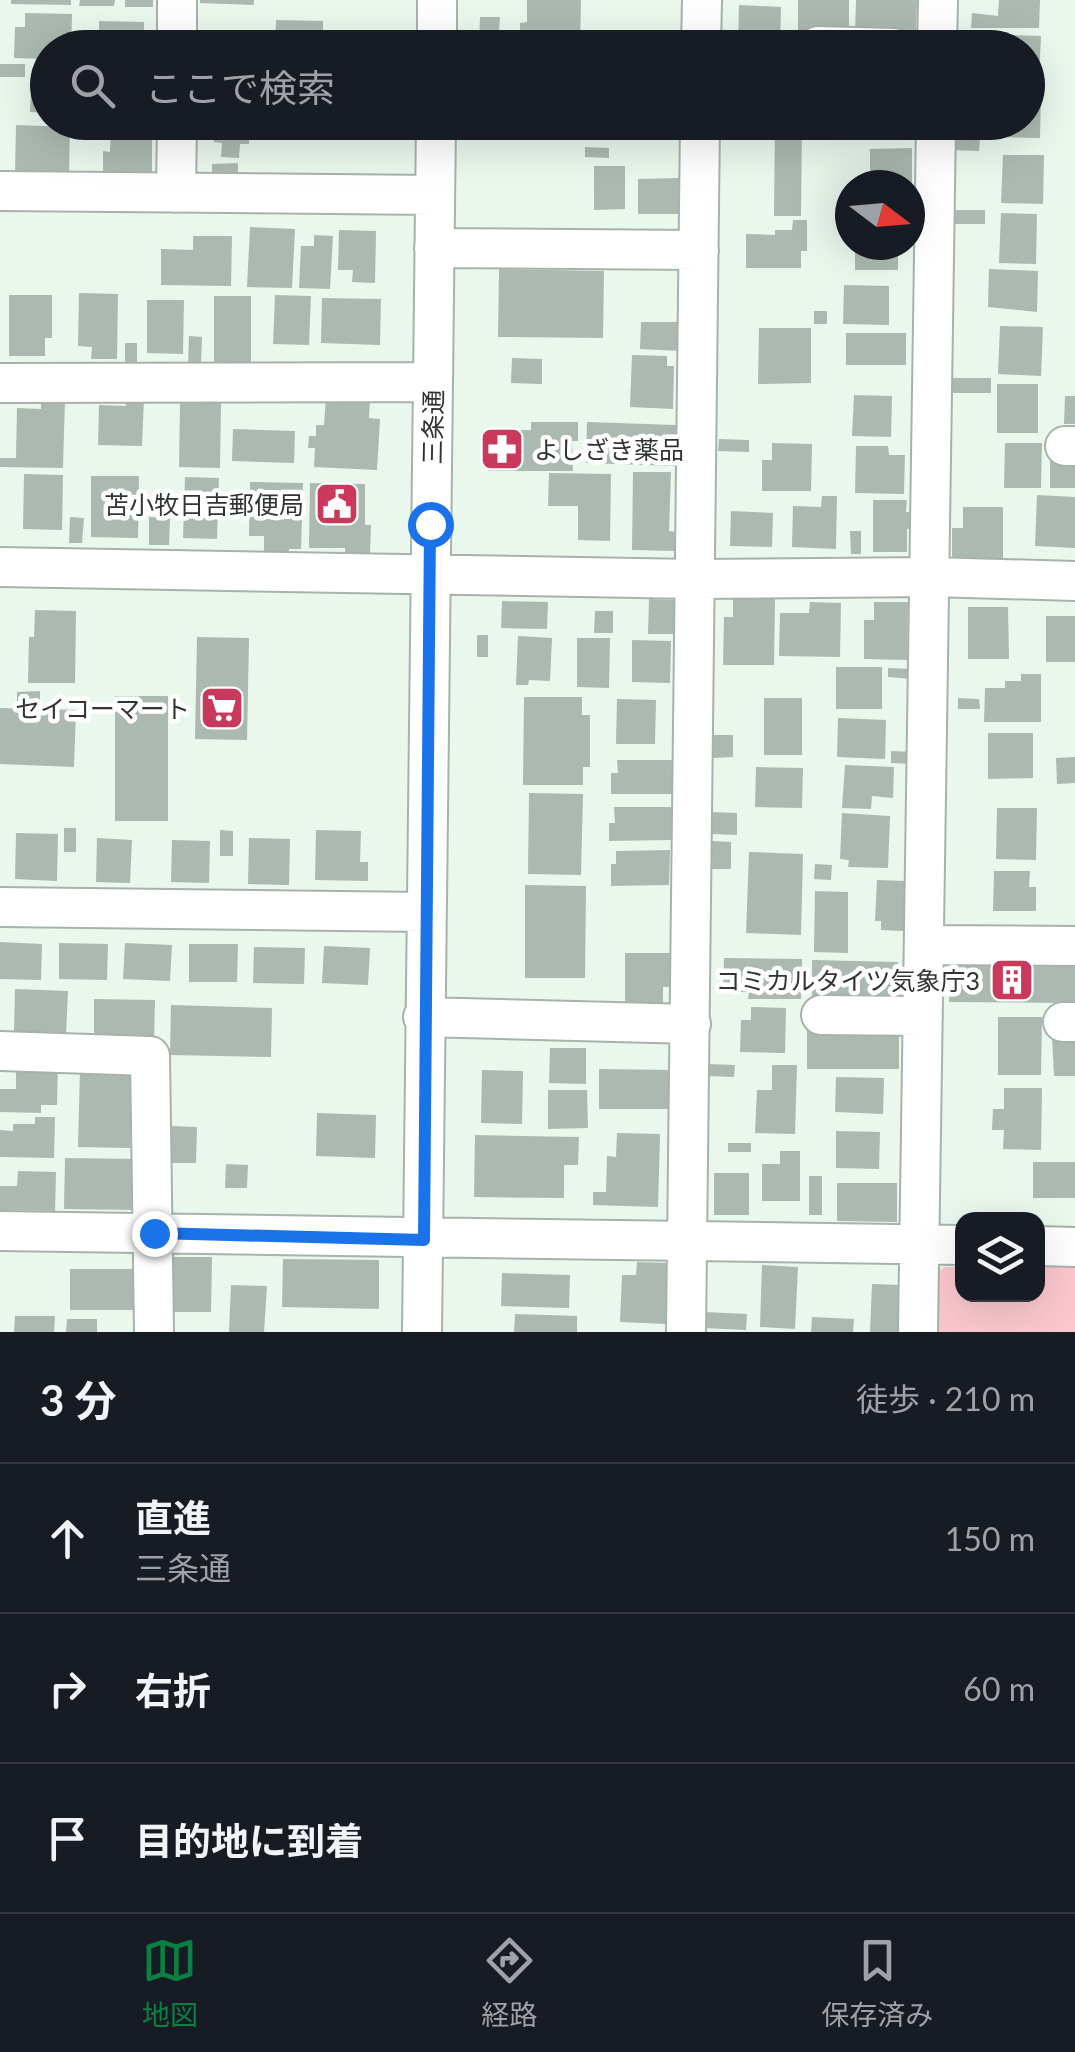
<!DOCTYPE html>
<html lang="ja">
<head>
<meta charset="utf-8">
<style>
	:root { --surface:#171b24; --page:#242831; --text:#f1f3f6; --muted:#9ea1a6; --line:#363941; --accent:#0b8043 }
	body { margin:0; font-family:Lato,"Noto Sans JP",sans-serif; background:var(--page); color:var(--text) }
	.controls { position:absolute; right:30px; bottom:30px; display:grid; overflow:hidden; border-radius:20px; box-shadow:0 10px 40px #0002 }
	.controls button { width:90px; height:90px; display:grid; place-items:center; padding:0; border:0; border-bottom:2px solid var(--line); background:var(--surface); color:var(--text); font:50px sans-serif }
	.compass { position:absolute; left:835px; top:170px; width:90px; height:90px; border-radius:50%; background:var(--surface); box-shadow:0 10px 40px #0002; rotate:106deg }
	.stop { position:absolute; width:30px; height:30px; margin:-22px; border:8px solid #1a73e8; border-radius:50%; background:#fff }
	.stop.end { background:#1a73e8; border-color:#fff; box-shadow:0 2px 10px #0008 }
	.list { margin:0; padding:0; list-style:none }
	h2 { display:flex; justify-content:space-between; align-items:center; height:130px; margin:0; padding:0 40px; font-size:42px }
	h2 small { font-size:32px; font-weight:400; color:var(--muted) }
	.list li { display:grid; grid-template-columns:65px 1fr auto; gap:30px; align-items:center; box-sizing:border-box; height:150px; padding:0 40px; border-top:2px solid var(--line) }
	.list b { display:block; font-size:38px; white-space:nowrap }
	.list p { margin:0; font-size:32px; white-space:nowrap; color:var(--muted) }
	.list em { font-size:32px; font-style:normal; color:var(--muted) }
	.icon { flex:none; width:55px; height:55px; fill:none; stroke:currentColor; stroke-width:2; stroke-linecap:round; stroke-linejoin:round }
	.map { position:relative; flex:none; width:1075px; height:1332px; overflow:hidden }
	.search { position:absolute; background:var(--surface); box-shadow:0 10px 40px #0002; left:30px; right:30px; top:30px; height:110px; display:flex; align-items:center; gap:25px; box-sizing:border-box; padding:0 35px; border-radius:55px; color:var(--muted); font-size:38px }
	.sheet { height:580px; background:var(--surface) }
	nav { display:flex; justify-content:space-around; align-items:center; box-sizing:border-box; height:140px; border-top:2px solid var(--line); background:var(--surface); font-size:28px; color:var(--muted) }
	nav a { display:grid; justify-items:center; gap:5px }
	nav .on { color:var(--accent) }
	.map>svg:first-child { display:block }
	.green { fill:#fbc7cd }
	.building { fill:#abb9b0 }
	.lines { fill:none; stroke-linecap:round; stroke-linejoin:round }
	.minor-casing { stroke:#a6b3aa; stroke-width:42 }
	.minor { stroke:#fff; stroke-width:38 }
	.route { stroke:#1a73e8; stroke-width:12 }
	.labels { text-anchor:middle; dominant-baseline:central; stroke-width:9; stroke-linejoin:round; paint-order:stroke }
	.street-label { font-size:25px; fill:#303532; stroke:#fff }
	.poi-label { font-size:25px; fill:#303532; stroke:#fff; text-anchor:end }
</style>
</head>
<body>
<div class="map">
<svg width="1075" height="1332" viewBox="0 0 1075 1332">
	<rect width="100%" height="100%" fill="#e9f7ed"/>
	<path class="green" d="M 944,1267 L 962,1267 L 962,1294 L 1038,1294 L 1038,1267 L 1075,1267 L 1075,1332 L 934,1332 L 935,1276 Z"/>
	<path class="building" d="M 11,0 L 71,0 L 71,5 L 11,4 Z
		M 80,0 L 115,0 L 114,6 L 79,6 Z
		M 125,0 L 153,0 L 153,7 L 125,7 Z
		M 200,0 L 254,0 L 254,5 L 200,3 Z
		M 527,0 L 581,0 L 580,45 L 520,44 L 520,23 L 527,22 Z
		M 798,0 L 849,0 L 849,36 L 798,35 Z
		M 856,0 L 917,0 L 916,33 L 855,33 Z
		M 999,0 L 1040,0 L 1039,28 L 971,28 L 972,13 L 998,16 Z
		M 739,5 L 781,7 L 780,45 L 738,43 Z
		M 25,13 L 72,14 L 71,48 L 48,48 L 48,59 L 14,58 L 15,27 L 25,27 Z
		M 480,17 L 500,17 L 498,45 L 479,43 Z
		M 276,20 L 323,21 L 323,48 L 275,48 Z
		M 99,21 L 144,22 L 144,48 L 99,48 Z
		M 602,31 L 628,32 L 627,48 L 602,48 Z
		M 1007,35 L 1041,36 L 1039,78 L 1028,78 L 1028,48 L 1007,48 Z
		M 0,64 L 25,64 L 25,77 L 0,77 Z
		M 32,68 L 48,69 L 48,113 L 30,112 Z
		M 1028,92 L 1041,93 L 1040,138 L 993,137 L 994,122 L 1028,122 Z
		M 214,122 L 250,122 L 249,144 L 240,144 L 239,158 L 221,157 L 222,143 L 214,142 Z
		M 635,122 L 681,122 L 681,137 L 635,138 Z
		M 775,122 L 802,122 L 801,216 L 774,216 Z
		M 869,122 L 908,122 L 908,139 L 868,138 Z
		M 16,125 L 70,127 L 69,173 L 15,172 Z
		M 111,126 L 152,126 L 152,176 L 103,176 L 103,151 L 110,152 Z
		M 949,129 L 972,131 L 971,139 L 980,140 L 979,151 L 951,150 Z
		M 585,147 L 609,148 L 609,158 L 585,157 Z
		M 912,148 L 912,185 L 858,185 L 858,175 L 870,175 L 870,149 Z
		M 1003,155 L 1044,155 L 1043,204 L 1001,203 Z
		M 238,163 L 238,175 L 212,175 L 212,164 Z
		M 594,166 L 625,166 L 625,209 L 594,210 Z
		M 680,178 L 680,214 L 638,214 L 638,179 Z
		M 954,210 L 985,210 L 985,224 L 955,224 Z
		M 1001,213 L 1037,214 L 1036,264 L 999,263 Z
		M 793,220 L 807,220 L 807,251 L 801,251 L 801,268 L 746,268 L 746,234 L 775,235 L 775,230 L 792,230 Z
		M 250,227 L 295,229 L 292,288 L 247,287 Z
		M 339,230 L 376,231 L 375,283 L 352,282 L 353,270 L 338,270 Z
		M 314,235 L 333,236 L 330,289 L 299,288 L 301,246 L 314,246 Z
		M 193,236 L 232,236 L 231,286 L 161,285 L 161,249 L 193,250 Z
		M 855,245 L 898,245 L 898,270 L 855,270 Z
		M 499,269 L 604,271 L 603,338 L 498,337 Z
		M 989,269 L 1038,271 L 1037,312 L 988,307 Z
		M 844,285 L 889,286 L 889,325 L 843,324 Z
		M 79,293 L 118,294 L 117,359 L 91,359 L 92,347 L 78,346 Z
		M 9,295 L 52,295 L 52,338 L 45,338 L 45,356 L 9,356 Z
		M 275,295 L 311,296 L 309,345 L 273,344 Z
		M 214,296 L 251,296 L 251,365 L 214,365 Z
		M 322,298 L 381,299 L 380,345 L 321,343 Z
		M 147,300 L 184,300 L 183,354 L 147,353 Z
		M 814,311 L 827,311 L 827,324 L 814,324 Z
		M 641,322 L 681,322 L 681,351 L 640,349 Z
		M 1000,326 L 1043,327 L 1041,376 L 998,374 Z
		M 759,328 L 811,328 L 811,383 L 758,384 Z
		M 846,333 L 906,333 L 906,365 L 846,365 Z
		M 189,336 L 202,337 L 201,365 L 188,364 Z
		M 125,343 L 137,343 L 137,368 L 125,368 Z
		M 632,355 L 667,356 L 667,366 L 674,366 L 673,409 L 630,407 Z
		M 512,358 L 542,359 L 542,384 L 511,383 Z
		M 947,378 L 991,378 L 991,393 L 947,393 Z
		M 997,384 L 1038,384 L 1038,433 L 997,433 Z
		M 854,395 L 892,396 L 891,437 L 852,436 Z
		M 1065,396 L 1075,396 L 1075,424 L 1064,424 Z
		M 326,398 L 370,401 L 369,418 L 380,419 L 377,470 L 314,467 L 315,448 L 308,448 L 309,436 L 316,436 L 316,425 L 324,425 Z
		M 41,399 L 65,399 L 63,468 L 0,467 L 0,458 L 16,458 L 17,408 L 41,409 Z
		M 125,399 L 144,399 L 142,446 L 98,445 L 99,405 L 126,406 Z
		M 180,403 L 221,403 L 220,468 L 179,467 Z
		M 531,422 L 578,422 L 578,441 L 572,441 L 573,471 L 488,471 L 488,430 L 531,430 Z
		M 587,422 L 676,425 L 675,466 L 586,463 Z
		M 233,429 L 295,431 L 294,463 L 232,461 Z
		M 719,439 L 749,440 L 749,452 L 718,451 Z
		M 772,443 L 812,444 L 811,491 L 762,491 L 762,460 L 772,460 Z
		M 1005,443 L 1042,443 L 1041,488 L 1004,488 Z
		M 856,446 L 888,446 L 889,455 L 905,455 L 904,494 L 855,493 Z
		M 1050,458 L 1075,458 L 1075,488 L 1050,488 Z
		M 633,472 L 671,472 L 669,531 L 676,532 L 675,551 L 632,550 Z
		M 549,473 L 611,474 L 610,541 L 578,540 L 578,506 L 548,506 Z
		M 24,474 L 63,475 L 62,530 L 23,529 Z
		M 91,476 L 139,476 L 138,538 L 91,537 Z
		M 185,477 L 219,478 L 217,539 L 183,538 Z
		M 250,482 L 303,483 L 301,549 L 289,549 L 289,560 L 264,559 L 264,536 L 249,536 Z
		M 310,483 L 365,484 L 365,525 L 371,525 L 370,553 L 345,553 L 345,548 L 309,548 Z
		M 1037,495 L 1075,497 L 1075,548 L 1035,546 Z
		M 822,496 L 837,496 L 836,549 L 792,547 L 793,506 L 821,507 Z
		M 873,500 L 907,500 L 906,512 L 913,512 L 913,528 L 907,529 L 907,552 L 873,552 Z
		M 963,507 L 1003,507 L 1003,558 L 952,558 L 952,528 L 963,528 Z
		M 731,511 L 773,513 L 772,547 L 730,546 Z
		M 70,517 L 84,518 L 82,543 L 69,543 Z
		M 149,517 L 170,518 L 169,545 L 149,545 Z
		M 850,531 L 861,531 L 861,554 L 851,554 Z
		M 649,599 L 680,600 L 680,634 L 648,634 Z
		M 733,599 L 775,599 L 774,665 L 723,665 L 724,617 L 733,617 Z
		M 502,601 L 548,602 L 547,629 L 501,628 Z
		M 810,602 L 841,603 L 840,657 L 779,656 L 780,613 L 809,613 Z
		M 874,602 L 908,602 L 907,660 L 864,659 L 864,620 L 874,620 Z
		M 968,607 L 1008,607 L 1009,659 L 968,659 Z
		M 35,610 L 76,611 L 75,683 L 28,683 L 29,637 L 34,637 Z
		M 595,611 L 613,611 L 613,633 L 594,633 Z
		M 1046,616 L 1075,616 L 1075,662 L 1046,662 Z
		M 477,635 L 488,635 L 488,657 L 477,657 Z
		M 518,636 L 552,638 L 550,681 L 529,680 L 528,685 L 516,685 Z
		M 197,637 L 249,638 L 247,740 L 195,739 Z
		M 577,638 L 610,638 L 609,688 L 577,687 Z
		M 632,640 L 671,641 L 670,683 L 632,682 Z
		M 836,667 L 882,667 L 882,709 L 836,709 Z
		M 888,668 L 913,669 L 913,679 L 888,677 Z
		M 1021,674 L 1041,674 L 1041,722 L 984,722 L 985,688 L 1005,688 L 1005,681 L 1021,681 Z
		M 40,691 L 40,703 L 17,703 L 17,692 Z
		M 115,696 L 168,696 L 168,821 L 115,821 Z
		M 524,697 L 582,697 L 582,715 L 590,715 L 590,767 L 583,767 L 583,785 L 523,785 Z
		M 764,698 L 802,698 L 802,755 L 764,755 Z
		M 958,698 L 979,699 L 980,709 L 958,709 Z
		M 617,699 L 656,700 L 655,744 L 616,744 Z
		M 0,708 L 76,710 L 74,767 L 0,764 Z
		M 838,718 L 886,720 L 885,759 L 837,757 Z
		M 988,733 L 1033,733 L 1033,778 L 988,779 Z
		M 713,735 L 733,735 L 733,757 L 713,758 Z
		M 891,751 L 915,752 L 915,764 L 891,763 Z
		M 1075,757 L 1075,783 L 1057,784 L 1056,758 Z
		M 617,760 L 673,760 L 673,794 L 611,794 L 611,773 L 618,773 Z
		M 845,765 L 894,767 L 893,798 L 872,796 L 871,809 L 842,808 Z
		M 756,767 L 803,768 L 802,808 L 755,807 Z
		M 529,793 L 583,794 L 581,875 L 528,874 Z
		M 614,807 L 671,807 L 671,840 L 609,841 L 609,823 L 615,823 Z
		M 997,808 L 1037,808 L 1036,860 L 996,859 Z
		M 711,812 L 737,813 L 737,835 L 711,834 Z
		M 842,813 L 890,816 L 888,868 L 848,867 L 849,860 L 840,859 Z
		M 64,828 L 76,828 L 76,852 L 64,852 Z
		M 220,830 L 233,831 L 233,856 L 220,856 Z
		M 316,830 L 361,831 L 360,862 L 368,862 L 368,881 L 315,880 Z
		M 16,833 L 58,834 L 57,881 L 15,879 Z
		M 97,838 L 132,840 L 130,883 L 96,882 Z
		M 249,838 L 290,839 L 289,885 L 248,884 Z
		M 172,840 L 210,841 L 209,883 L 171,882 Z
		M 712,841 L 731,842 L 731,869 L 712,869 Z
		M 670,850 L 669,885 L 611,886 L 611,864 L 616,864 L 616,851 Z
		M 749,852 L 803,854 L 801,935 L 746,933 Z
		M 815,864 L 832,865 L 831,880 L 814,879 Z
		M 994,871 L 1030,871 L 1029,887 L 1036,887 L 1036,911 L 993,911 Z
		M 877,880 L 906,881 L 905,931 L 881,930 L 881,921 L 875,921 Z
		M 525,885 L 586,886 L 585,978 L 525,978 Z
		M 815,891 L 848,892 L 848,953 L 814,952 Z
		M 0,942 L 42,944 L 41,980 L 0,979 Z
		M 59,943 L 108,944 L 107,980 L 59,979 Z
		M 125,943 L 172,945 L 170,981 L 123,979 Z
		M 189,944 L 238,944 L 237,982 L 189,982 Z
		M 324,946 L 370,948 L 368,985 L 322,983 Z
		M 254,947 L 305,948 L 304,984 L 253,983 Z
		M 625,953 L 670,953 L 670,987 L 663,987 L 663,1006 L 625,1005 Z
		M 950,957 L 1075,958 L 1075,1003 L 949,1002 Z
		M 724,958 L 802,959 L 801,999 L 748,999 L 749,992 L 723,992 Z
		M 812,960 L 898,962 L 898,1003 L 812,1001 Z
		M 15,989 L 68,991 L 66,1035 L 14,1034 Z
		M 94,999 L 155,1000 L 154,1042 L 94,1041 Z
		M 171,1005 L 272,1008 L 271,1057 L 170,1055 Z
		M 751,1007 L 786,1008 L 785,1053 L 740,1052 L 741,1020 L 751,1020 Z
		M 998,1017 L 1042,1017 L 1041,1075 L 998,1075 Z
		M 807,1030 L 899,1031 L 899,1069 L 807,1069 Z
		M 1052,1037 L 1075,1037 L 1075,1076 L 1054,1076 Z
		M 550,1048 L 586,1048 L 586,1084 L 549,1083 Z
		M 16,1062 L 58,1063 L 57,1105 L 41,1105 L 41,1113 L 0,1112 L 0,1089 L 16,1089 Z
		M 706,1064 L 735,1065 L 734,1077 L 705,1076 Z
		M 772,1065 L 797,1065 L 795,1134 L 755,1133 L 757,1090 L 772,1090 Z
		M 80,1069 L 133,1070 L 130,1148 L 78,1147 Z
		M 599,1069 L 672,1070 L 672,1109 L 599,1109 Z
		M 482,1070 L 523,1071 L 522,1124 L 481,1123 Z
		M 836,1077 L 884,1078 L 883,1114 L 835,1112 Z
		M 1004,1088 L 1042,1088 L 1041,1150 L 1003,1149 L 1004,1130 L 992,1130 L 993,1109 L 1004,1109 Z
		M 548,1090 L 587,1090 L 588,1128 L 548,1129 Z
		M 317,1113 L 376,1115 L 375,1158 L 316,1156 Z
		M 35,1117 L 55,1117 L 54,1158 L 0,1157 L 0,1130 L 13,1131 L 13,1124 L 35,1124 Z
		M 169,1126 L 197,1127 L 196,1163 L 168,1163 Z
		M 836,1131 L 880,1132 L 879,1169 L 836,1168 Z
		M 617,1133 L 660,1134 L 658,1207 L 593,1205 L 593,1192 L 606,1192 L 607,1156 L 616,1157 Z
		M 475,1135 L 579,1137 L 578,1165 L 564,1165 L 564,1198 L 474,1197 Z
		M 728,1143 L 751,1143 L 751,1152 L 728,1152 Z
		M 780,1151 L 800,1151 L 800,1201 L 762,1201 L 762,1164 L 780,1164 Z
		M 65,1158 L 138,1159 L 137,1210 L 64,1209 Z
		M 1033,1162 L 1075,1162 L 1075,1198 L 1033,1198 Z
		M 226,1164 L 248,1165 L 247,1188 L 225,1188 Z
		M 18,1171 L 56,1172 L 55,1211 L 0,1210 L 0,1186 L 17,1186 Z
		M 714,1173 L 749,1173 L 749,1215 L 714,1215 Z
		M 809,1176 L 822,1176 L 822,1215 L 809,1215 Z
		M 837,1183 L 897,1183 L 897,1222 L 837,1221 Z
		M 174,1257 L 212,1257 L 211,1312 L 173,1312 Z
		M 283,1259 L 379,1260 L 379,1309 L 282,1307 Z
		M 637,1262 L 669,1263 L 666,1324 L 620,1322 L 622,1275 L 636,1275 Z
		M 762,1265 L 798,1267 L 795,1329 L 760,1327 Z
		M 70,1269 L 134,1269 L 134,1310 L 70,1310 Z
		M 502,1273 L 570,1275 L 569,1308 L 501,1306 Z
		M 872,1284 L 901,1285 L 899,1332 L 870,1332 Z
		M 231,1285 L 267,1286 L 264,1332 L 229,1332 Z
		M 704,1312 L 747,1314 L 746,1330 L 703,1328 Z
		M 515,1314 L 577,1316 L 577,1332 L 514,1332 Z
		M 15,1316 L 55,1316 L 54,1332 L 14,1332 Z
		M 812,1317 L 854,1319 L 853,1332 L 811,1332 Z
		M 67,1319 L 97,1319 L 97,1332 L 66,1332 Z"/>
	<g class="lines">
		<defs>
			<path id="minor" d="M 818,46 L 894,48
				M 177,48 L 177,0
				M 437,48 L 437,0
				M 701,48 L 702,0
				M 937,48 L 938,0
				M 0,191 L 435,195
				M 176,193 L 177,122
				M 434,248 L 699,250
				M 0,383 L 432,382
				M 1065,446 L 1075,446
				M 0,567 L 695,579 L 931,577 L 1075,581
				M 0,907 L 426,912
				M 924,945 L 1075,946
				M 821,1015 L 923,1016
				M 423,1017 L 691,1024
				M 1063,1022 L 1075,1022
				M 0,1051 L 150,1056 L 154,1332
				M 0,1231 L 962,1245
				M 1038,1246 L 1075,1247
				M 422,1332 L 436,122
				M 686,1332 L 700,122
				M 918,1332 L 936,122"/>
		</defs>
		<use href="#minor" class="minor-casing"/>
		<use href="#minor" class="minor"/>
	</g>
	<g class="lines">
		<path class="route" d="M 154,1233 L 424,1240 L 430,524"/>
	</g>
	<defs>
		<symbol id="pharmacy-square" viewBox="-11 -11 22 22"><rect x="-9" y="-9" width="18" height="18" rx="4" fill="#c8395c" stroke="#fff"/><path d="M-2-6h4v4h4v4h-4v4h-4v-4h-4v-4h4Z" fill="#fff"/></symbol>
		<symbol id="civic-square" viewBox="-11 -11 22 22"><rect x="-9" y="-9" width="18" height="18" rx="4" fill="#c8395c" stroke="#fff"/><path d="M-.6-6.5H3V-4.5H.6V-3L4-1V1h2V6H-6V1h2V-1L-.6-3ZM-1.2 2.5V6h2.4V2.5Z" fill="#fff"/></symbol>
		<symbol id="supermarket-square" viewBox="-11 -11 22 22"><rect x="-9" y="-9" width="18" height="18" rx="4" fill="#c8395c" stroke="#fff"/><path d="M-6-5.5h2.5l.6 2H6L4.5 2H-2.5L-4.4-4H-6ZM-1.5 3.2a1.3 1.3 0 1 0 .1 0ZM3 3.2a1.3 1.3 0 1 0 .1 0Z" fill="#fff"/></symbol>
		<symbol id="building-square" viewBox="-11 -11 22 22"><rect x="-9" y="-9" width="18" height="18" rx="4" fill="#c8395c" stroke="#fff"/><path d="M-4-6H4V6H1V3H-1V6H-4ZM-2.5-4.3h1.7v1.8h-1.7ZM.8-4.3h1.7v1.8H.8ZM-2.5-1h1.7V.8h-1.7ZM.8-1h1.7V.8H.8Z" fill="#fff"/></symbol>
	</defs>
	<g fill-rule="evenodd">
		<use href="#pharmacy-square" x="477" y="424" width="50" height="50"/>
		<use href="#civic-square" x="312" y="479" width="50" height="50"/>
		<use href="#supermarket-square" x="197" y="683" width="50" height="50"/>
		<use href="#building-square" x="987" y="955" width="50" height="50"/>
	</g>
	<g class="labels">
		<g class="street-label">
			<text transform="translate(432 427) rotate(-89)">三条通</text>
		</g>
		<g class="poi-label">
			<text x="534" y="449" text-anchor="start">よしざき薬品</text>
			<text x="304" y="504">苫小牧日吉郵便局</text>
			<text x="190" y="708">セイコーマート</text>
			<text x="980" y="980">コミカルタイツ気象庁3</text>
		</g>
	</g>
</svg>
<div class="controls">
<button><svg class="icon" aria-label="layers" viewBox="0 0 24 24"><path d="M12 4l9 5-9 5-9-5zM3 14l9 5 9-5"/></svg></button>
</div>
<svg class="compass" viewBox="-18 -18 36 36"><path d="M0-13l5 13h-10z" fill="#e53935"/><path d="M0 13l5-13h-10z" fill="#9ea1a6"/></svg>
<div class="stop" style="left:430px;top:524px"></div>
<div class="stop end" style="left:154px;top:1233px"></div>
<div class="search"><svg class="icon" aria-label="search" viewBox="0 0 24 24"><circle cx="10" cy="10" r="6"/><path d="M15 15l6 6"/></svg>ここで検索</div>
</div>
<section class="sheet">
<h2>3 分<small>徒歩 · 210 m</small></h2>
<ul class="list">
<li><svg class="icon" aria-label="ahead" viewBox="0 0 24 24"><path d="M12 20V5M6 11l6-6 6 6"/></svg><div><b>直進</b><p>三条通</p></div><em>150 m</em></li>
<li><svg class="icon" aria-label="right" viewBox="0 0 24 24"><path d="M7 20v-9h11M14 6l5 5-5 5"/></svg><div><b>右折</b></div><em>60 m</em></li>
<li><svg class="icon" aria-label="arrive" viewBox="0 0 24 24"><path d="M6 21V4h12l-3 4 3 4H6"/></svg><div><b>目的地に到着</b></div></li>
</ul>
</section>
<nav>
<a class="on"><svg class="icon" aria-label="map" viewBox="0 0 24 24"><path d="M3 6l6-2 6 2 6-2v14l-6 2-6-2-6 2zM9 4v14M15 6v14"/></svg>地図</a>
<a><svg class="icon" aria-label="directions" viewBox="0 0 24 24"><path d="M12 3l9 9-9 9-9-9zM9 14v-3h6M13 9l2 2-2 2"/></svg>経路</a>
<a><svg class="icon" aria-label="saved" viewBox="0 0 24 24"><path d="M7 4h10v16l-5-4-5 4z"/></svg>保存済み</a>
</nav>
</body>
</html>
